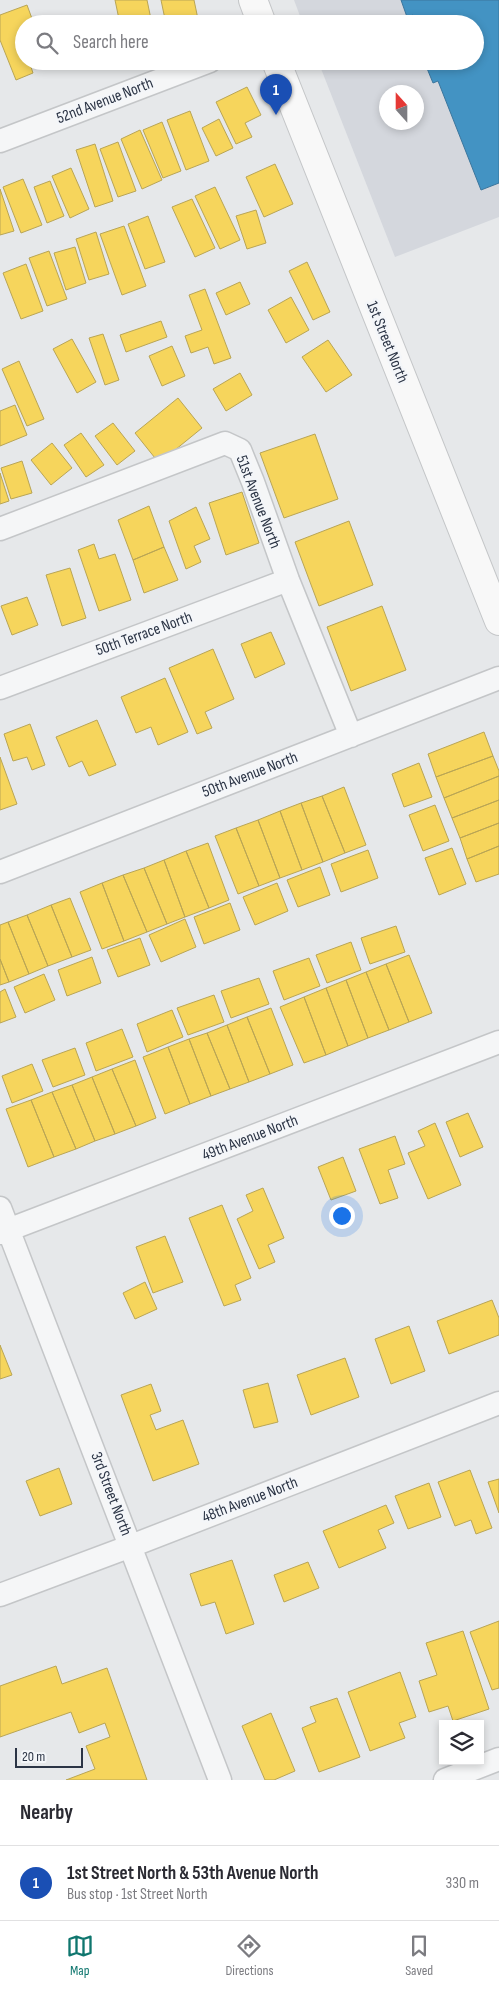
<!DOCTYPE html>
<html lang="en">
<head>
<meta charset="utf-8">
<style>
	:root { --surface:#fff; --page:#f7f7f7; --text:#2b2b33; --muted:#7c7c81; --line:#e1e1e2; --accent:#0f766e }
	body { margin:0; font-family:"Sofia Sans Condensed",sans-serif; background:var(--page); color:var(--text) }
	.controls { position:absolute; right:15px; bottom:15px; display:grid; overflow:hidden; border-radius:0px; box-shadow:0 2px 8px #0003 }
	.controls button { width:45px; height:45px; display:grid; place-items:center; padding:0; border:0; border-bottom:1px solid var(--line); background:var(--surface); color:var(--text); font:25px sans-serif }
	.compass { position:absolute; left:379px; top:85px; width:45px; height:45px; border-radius:50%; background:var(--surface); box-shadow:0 2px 8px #0003; rotate:339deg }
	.scale { position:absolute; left:15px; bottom:12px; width:68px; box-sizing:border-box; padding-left:5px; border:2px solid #2b3445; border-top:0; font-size:14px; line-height:18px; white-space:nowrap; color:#2b3445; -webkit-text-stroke:4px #f4f6f9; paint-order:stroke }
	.you { position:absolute; left:341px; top:1215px; width:18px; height:18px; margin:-12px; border:4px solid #fff; border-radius:50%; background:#1a73e8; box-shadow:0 0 0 8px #1a73e833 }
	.badge { display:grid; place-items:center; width:32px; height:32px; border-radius:50%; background:var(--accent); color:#fff; font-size:16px; font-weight:700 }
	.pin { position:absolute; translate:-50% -41px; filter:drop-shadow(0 1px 2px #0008) }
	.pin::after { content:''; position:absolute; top:26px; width:18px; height:15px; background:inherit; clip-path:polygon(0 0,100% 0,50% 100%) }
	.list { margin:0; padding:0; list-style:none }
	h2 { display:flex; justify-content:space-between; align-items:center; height:65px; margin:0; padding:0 20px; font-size:21px }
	h2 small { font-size:16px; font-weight:400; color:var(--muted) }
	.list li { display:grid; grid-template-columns:32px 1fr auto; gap:15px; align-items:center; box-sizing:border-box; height:75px; padding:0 20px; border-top:1px solid var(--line) }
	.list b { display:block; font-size:19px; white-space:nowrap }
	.list p { margin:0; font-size:16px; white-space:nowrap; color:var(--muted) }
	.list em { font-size:16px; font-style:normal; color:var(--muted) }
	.icon { flex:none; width:28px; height:28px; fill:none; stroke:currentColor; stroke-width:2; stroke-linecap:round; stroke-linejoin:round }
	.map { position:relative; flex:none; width:499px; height:1780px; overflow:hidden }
	.search { position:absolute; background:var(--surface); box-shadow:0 2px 8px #0003; left:15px; right:15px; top:15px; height:55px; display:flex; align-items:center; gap:12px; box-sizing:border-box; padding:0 18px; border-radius:28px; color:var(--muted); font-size:19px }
	.sheet { height:140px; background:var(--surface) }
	nav { display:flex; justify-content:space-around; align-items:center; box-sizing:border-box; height:70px; border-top:1px solid var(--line); background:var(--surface); font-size:14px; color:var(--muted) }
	nav a { display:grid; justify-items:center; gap:2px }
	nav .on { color:var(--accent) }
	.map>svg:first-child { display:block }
	.built { fill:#d4d7dd; fill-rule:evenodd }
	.homes { fill:#f6d55c; stroke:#b9a555 }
	.schools { fill:#4393c3; stroke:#3c769d }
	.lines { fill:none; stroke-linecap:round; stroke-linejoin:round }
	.street-casing { stroke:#c4c6c8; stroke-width:25 }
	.secondary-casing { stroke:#c4c6c8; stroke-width:30 }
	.street { stroke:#f5f6f7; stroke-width:22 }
	.secondary { stroke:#f8f8f8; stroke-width:28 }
	.labels { text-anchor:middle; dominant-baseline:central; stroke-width:5; stroke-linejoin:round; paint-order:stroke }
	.street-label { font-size:16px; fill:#2b3445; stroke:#f4f6f9 }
</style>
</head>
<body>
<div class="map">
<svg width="499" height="1780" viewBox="0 0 499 1780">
	<rect width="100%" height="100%" fill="#e6e8ea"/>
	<path class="built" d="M 294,0 L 499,0 L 499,217 L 395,257 L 318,61 L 475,61 L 475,24 L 303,24 ZM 386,92 L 416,92 L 416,122 L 386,122 Z"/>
	<path class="homes" d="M 115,0 L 147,0 L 152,24 L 120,24 Z
		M 161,0 L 194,0 L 199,24 L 166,24 Z
		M 27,5 L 34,24 L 24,24 L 24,61 L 29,61 L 33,73 L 16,80 L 0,40 L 0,15 Z
		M 247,87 L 261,115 L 245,123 L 252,137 L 236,144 L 216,102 Z
		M 190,111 L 209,161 L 186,170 L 167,120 Z
		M 219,119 L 233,148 L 216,156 L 202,128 Z
		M 162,122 L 181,171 L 163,178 L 143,130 Z
		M 140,130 L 162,180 L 142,189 L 121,139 Z
		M 118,142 L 136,191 L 118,197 L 100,149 Z
		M 95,144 L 113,201 L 95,207 L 76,150 Z
		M 275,164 L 293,204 L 264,217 L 246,177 Z
		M 71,168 L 89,209 L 70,218 L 52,176 Z
		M 23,179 L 42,225 L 21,233 L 3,187 Z
		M 50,181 L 64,216 L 47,223 L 34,187 Z
		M 215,187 L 240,240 L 220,249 L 195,196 Z
		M 0,189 L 14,231 L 0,235 Z
		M 192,199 L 215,248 L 195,257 L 172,207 Z
		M 256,210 L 266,243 L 247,249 L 236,216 Z
		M 148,216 L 165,262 L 145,269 L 128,224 Z
		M 124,226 L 146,286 L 122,295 L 100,234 Z
		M 96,232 L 109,274 L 89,280 L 76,239 Z
		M 75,247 L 86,283 L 66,290 L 54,253 Z
		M 49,251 L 67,299 L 47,306 L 29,258 Z
		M 307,262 L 330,312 L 313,320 L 289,271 Z
		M 26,264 L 43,311 L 21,319 L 3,273 Z
		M 240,282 L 250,304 L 226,315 L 216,293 Z
		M 205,289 L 231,358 L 214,364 L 208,347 L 191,353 L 185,336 L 202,330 L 189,295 Z
		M 291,297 L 309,330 L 286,343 L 268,310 Z
		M 161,321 L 167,337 L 126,352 L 120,335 Z
		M 103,334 L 119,380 L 105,385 L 89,338 Z
		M 72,339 L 96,382 L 77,393 L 53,349 Z
		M 328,340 L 352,375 L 326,392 L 302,357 Z
		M 172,346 L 185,376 L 162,386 L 149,356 Z
		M 19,361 L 44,419 L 27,426 L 2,369 Z
		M 240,373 L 252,395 L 226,411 L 213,389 Z
		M 178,398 L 202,428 L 159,463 L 135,433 Z
		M 15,405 L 27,435 L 0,446 L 0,411 Z
		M 113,423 L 135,451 L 117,465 L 95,436 Z
		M 81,433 L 104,465 L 86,477 L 64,445 Z
		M 315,434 L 338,499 L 284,518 L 260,453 Z
		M 52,443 L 72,468 L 51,485 L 31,460 Z
		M 22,461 L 32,493 L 11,499 L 1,468 Z
		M 0,473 L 9,501 L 0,504 Z
		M 242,492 L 259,543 L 226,555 L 209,503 Z
		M 149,506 L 164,547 L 133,560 L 118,520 Z
		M 196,507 L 210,539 L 194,546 L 201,562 L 186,569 L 169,521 Z
		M 349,521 L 373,585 L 319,606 L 295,542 Z
		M 94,544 L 99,559 L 115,554 L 131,600 L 99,611 L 78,550 Z
		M 164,547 L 178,580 L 144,593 L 133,560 Z
		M 70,568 L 86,618 L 62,626 L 46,575 Z
		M 27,597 L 38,625 L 12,635 L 1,606 Z
		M 382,606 L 406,670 L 351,691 L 327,627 Z
		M 271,632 L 285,664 L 255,678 L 241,644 Z
		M 213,649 L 234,699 L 205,712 L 212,728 L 197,734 L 169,668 Z
		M 165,678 L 188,732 L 158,745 L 151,727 L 136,733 L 121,697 Z
		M 97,720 L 116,765 L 89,776 L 82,761 L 69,767 L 56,737 Z
		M 30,724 L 45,765 L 32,770 L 27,757 L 13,761 L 4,734 Z
		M 484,732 L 493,756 L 436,777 L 428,754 Z
		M 493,756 L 499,771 L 499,776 L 444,798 L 436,777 Z
		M 0,757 L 17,804 L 0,810 Z
		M 419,763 L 432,797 L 404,807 L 392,774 Z
		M 499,776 L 499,800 L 452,818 L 444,798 Z
		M 344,787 L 366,845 L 345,853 L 322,796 Z
		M 322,796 L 345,853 L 323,862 L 301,803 Z
		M 499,800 L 499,823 L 460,838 L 452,818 Z
		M 301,803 L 323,862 L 302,870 L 280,811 Z
		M 435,805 L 449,841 L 423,851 L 409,815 Z
		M 280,811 L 302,870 L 280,878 L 258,820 Z
		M 258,820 L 280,878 L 259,886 L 236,828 Z
		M 499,823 L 499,846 L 467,859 L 460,838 Z
		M 236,828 L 259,886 L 238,894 L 215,836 Z
		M 208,843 L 229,900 L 209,908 L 186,851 Z
		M 499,846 L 499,874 L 476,882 L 467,859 Z
		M 452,848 L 466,884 L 439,895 L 425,858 Z
		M 368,850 L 378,878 L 341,892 L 331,864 Z
		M 186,851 L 209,908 L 185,917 L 164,860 Z
		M 164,860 L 185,917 L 167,924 L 144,868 Z
		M 320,867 L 330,895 L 298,907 L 287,880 Z
		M 144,868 L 167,924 L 147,932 L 123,875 Z
		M 123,875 L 147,932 L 124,941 L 102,883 Z
		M 102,883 L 124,941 L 102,949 L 80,892 Z
		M 277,883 L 288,911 L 255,925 L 243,897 Z
		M 70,898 L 91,950 L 72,957 L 51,905 Z
		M 230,903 L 240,930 L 204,944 L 194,917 Z
		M 51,905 L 72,957 L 48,966 L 27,915 Z
		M 27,915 L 48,966 L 29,974 L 8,922 Z
		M 185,919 L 196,947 L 161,962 L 149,935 Z
		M 8,922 L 29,974 L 9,982 L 0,959 L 0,925 Z
		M 396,926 L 405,952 L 370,964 L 361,938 Z
		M 140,938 L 150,965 L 118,977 L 107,950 Z
		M 351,942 L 361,970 L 327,983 L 316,955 Z
		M 409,955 L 432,1013 L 409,1022 L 386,964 Z
		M 92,957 L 101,983 L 67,996 L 58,970 Z
		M 309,958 L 320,986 L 284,1000 L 273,971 Z
		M 0,959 L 9,982 L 0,985 Z
		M 386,964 L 409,1022 L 389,1030 L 366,972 Z
		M 366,972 L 389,1030 L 368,1038 L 346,980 Z
		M 44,974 L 55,1000 L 25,1013 L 14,987 Z
		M 259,978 L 269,1004 L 231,1018 L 221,991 Z
		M 346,980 L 368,1038 L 348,1046 L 326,988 Z
		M 326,988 L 348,1046 L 326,1055 L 304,997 Z
		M 5,989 L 16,1017 L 0,1023 L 0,992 Z
		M 214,995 L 224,1022 L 188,1035 L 177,1008 Z
		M 304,997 L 326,1055 L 304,1063 L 280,1007 Z
		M 271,1008 L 293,1065 L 270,1074 L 247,1017 Z
		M 172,1010 L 183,1037 L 147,1052 L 137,1024 Z
		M 247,1017 L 270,1074 L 249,1082 L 227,1025 Z
		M 227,1025 L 249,1082 L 230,1089 L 207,1033 Z
		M 122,1029 L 133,1057 L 96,1071 L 86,1043 Z
		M 207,1033 L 230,1089 L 211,1096 L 189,1039 Z
		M 189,1039 L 211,1096 L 190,1104 L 168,1047 Z
		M 168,1047 L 190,1104 L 165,1114 L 143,1057 Z
		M 75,1048 L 85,1075 L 53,1087 L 42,1060 Z
		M 135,1060 L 156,1118 L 136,1126 L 112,1069 Z
		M 32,1064 L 43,1091 L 12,1103 L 2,1076 Z
		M 112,1069 L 136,1126 L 115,1134 L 92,1077 Z
		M 92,1077 L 115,1134 L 95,1141 L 72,1085 Z
		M 72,1085 L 95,1141 L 76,1149 L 52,1092 Z
		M 52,1092 L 76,1149 L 54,1157 L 31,1100 Z
		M 31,1100 L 54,1157 L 28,1167 L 6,1109 Z
		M 468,1113 L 483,1147 L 460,1157 L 446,1122 Z
		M 435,1123 L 461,1185 L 428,1199 L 408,1153 L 425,1146 L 418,1131 Z
		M 395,1136 L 405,1164 L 388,1170 L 398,1198 L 380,1204 L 359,1149 Z
		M 343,1157 L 356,1191 L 331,1200 L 318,1167 Z
		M 263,1188 L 284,1238 L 268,1245 L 275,1262 L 259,1269 L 237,1219 L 253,1211 L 246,1195 Z
		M 222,1205 L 251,1278 L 235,1285 L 241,1300 L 224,1306 L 189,1218 Z
		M 165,1236 L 183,1282 L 153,1293 L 136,1247 Z
		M 145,1282 L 157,1309 L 135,1319 L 123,1293 Z
		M 492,1300 L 499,1318 L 499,1335 L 449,1354 L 437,1321 Z
		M 409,1326 L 425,1371 L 391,1384 L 375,1339 Z
		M 0,1345 L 12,1375 L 0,1379 Z
		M 345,1358 L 359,1397 L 311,1415 L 297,1375 Z
		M 268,1383 L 278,1422 L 254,1428 L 243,1390 Z
		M 151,1384 L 161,1411 L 150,1415 L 156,1430 L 183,1420 L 199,1464 L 153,1481 L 121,1395 Z
		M 59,1468 L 72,1504 L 40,1516 L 26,1481 Z
		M 470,1470 L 492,1528 L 476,1534 L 471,1520 L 455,1526 L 438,1482 Z
		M 499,1479 L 499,1513 L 488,1482 Z
		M 429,1483 L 441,1517 L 408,1529 L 395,1496 Z
		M 386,1505 L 394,1523 L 378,1530 L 386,1548 L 339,1568 L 323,1531 Z
		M 232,1560 L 254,1624 L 226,1634 L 215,1602 L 201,1606 L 190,1574 Z
		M 308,1562 L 319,1588 L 284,1602 L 274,1575 Z
		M 499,1621 L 499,1688 L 492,1690 L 470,1632 Z
		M 463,1631 L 489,1709 L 453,1721 L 448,1706 L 429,1712 L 419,1681 L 437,1675 L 426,1643 Z
		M 56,1666 L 62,1684 L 107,1668 L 147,1780 L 66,1780 L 95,1769 L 86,1746 L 110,1737 L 105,1723 L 79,1733 L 71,1712 L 0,1737 L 0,1686 Z
		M 400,1672 L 416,1717 L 399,1723 L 405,1738 L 370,1751 L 348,1692 Z
		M 337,1698 L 360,1757 L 319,1772 L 302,1728 L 316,1722 L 310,1707 Z
		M 271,1713 L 295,1771 L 274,1780 L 265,1780 L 242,1726 Z"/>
	<path class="schools" d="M 401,0 L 499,0 L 499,183 L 481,190 L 438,81 L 433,83 L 424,61 L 475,61 L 475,24 L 417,24 L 413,15 L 407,17 Z"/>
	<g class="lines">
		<defs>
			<path id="street" d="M 0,141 L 210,61
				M 0,529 L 225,443 L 240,450 L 253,482 L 288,580 L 351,736
				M 0,688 L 288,580
				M 0,872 L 499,678
				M 0,1208 L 220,1780
				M 0,1233 L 499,1042
				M 0,1595 L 131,1546 L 499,1403
				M 445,1780 L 499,1759"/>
			<path id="secondary" d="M 253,0 L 262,24
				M 276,61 L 499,621"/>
		</defs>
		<use href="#street" class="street-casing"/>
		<use href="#secondary" class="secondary-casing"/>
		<use href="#street" class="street"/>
		<use href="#secondary" class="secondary"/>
	</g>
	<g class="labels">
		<g class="street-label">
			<text transform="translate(105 101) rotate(-21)">52nd Avenue North</text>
			<text transform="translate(387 342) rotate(68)">1st Street North</text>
			<text transform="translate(258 502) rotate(69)">51st Avenue North</text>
			<text transform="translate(144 634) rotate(-20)">50th Terrace North</text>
			<text transform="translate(250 775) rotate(-21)">50th Avenue North</text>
			<text transform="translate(250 1138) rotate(-21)">49th Avenue North</text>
			<text transform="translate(111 1494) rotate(69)">3rd Street North</text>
			<text transform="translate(250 1500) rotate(-21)">48th Avenue North</text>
		</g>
	</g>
</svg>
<div class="controls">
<button><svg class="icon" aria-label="layers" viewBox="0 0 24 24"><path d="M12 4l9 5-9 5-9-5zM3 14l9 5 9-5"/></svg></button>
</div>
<svg class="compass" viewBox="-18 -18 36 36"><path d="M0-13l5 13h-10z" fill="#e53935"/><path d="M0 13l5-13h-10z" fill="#7c7c81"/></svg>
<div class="scale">20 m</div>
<div class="you"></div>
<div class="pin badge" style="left:276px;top:115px;background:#1a4fb4">1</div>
<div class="search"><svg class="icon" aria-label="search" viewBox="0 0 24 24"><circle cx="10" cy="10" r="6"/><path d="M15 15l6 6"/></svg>Search here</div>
</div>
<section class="sheet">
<h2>Nearby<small></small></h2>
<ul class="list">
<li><span class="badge" style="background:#1a4fb4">1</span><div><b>1st Street North &amp; 53th Avenue North</b><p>Bus stop · 1st Street North</p></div><em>330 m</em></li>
</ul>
</section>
<nav>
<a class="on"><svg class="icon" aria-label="map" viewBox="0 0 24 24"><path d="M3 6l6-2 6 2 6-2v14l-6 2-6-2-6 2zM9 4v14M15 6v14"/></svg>Map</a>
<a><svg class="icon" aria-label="directions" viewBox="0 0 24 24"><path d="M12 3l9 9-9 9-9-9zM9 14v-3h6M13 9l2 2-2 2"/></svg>Directions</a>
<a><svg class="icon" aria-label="saved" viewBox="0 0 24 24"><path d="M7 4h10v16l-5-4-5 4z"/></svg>Saved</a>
</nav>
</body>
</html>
